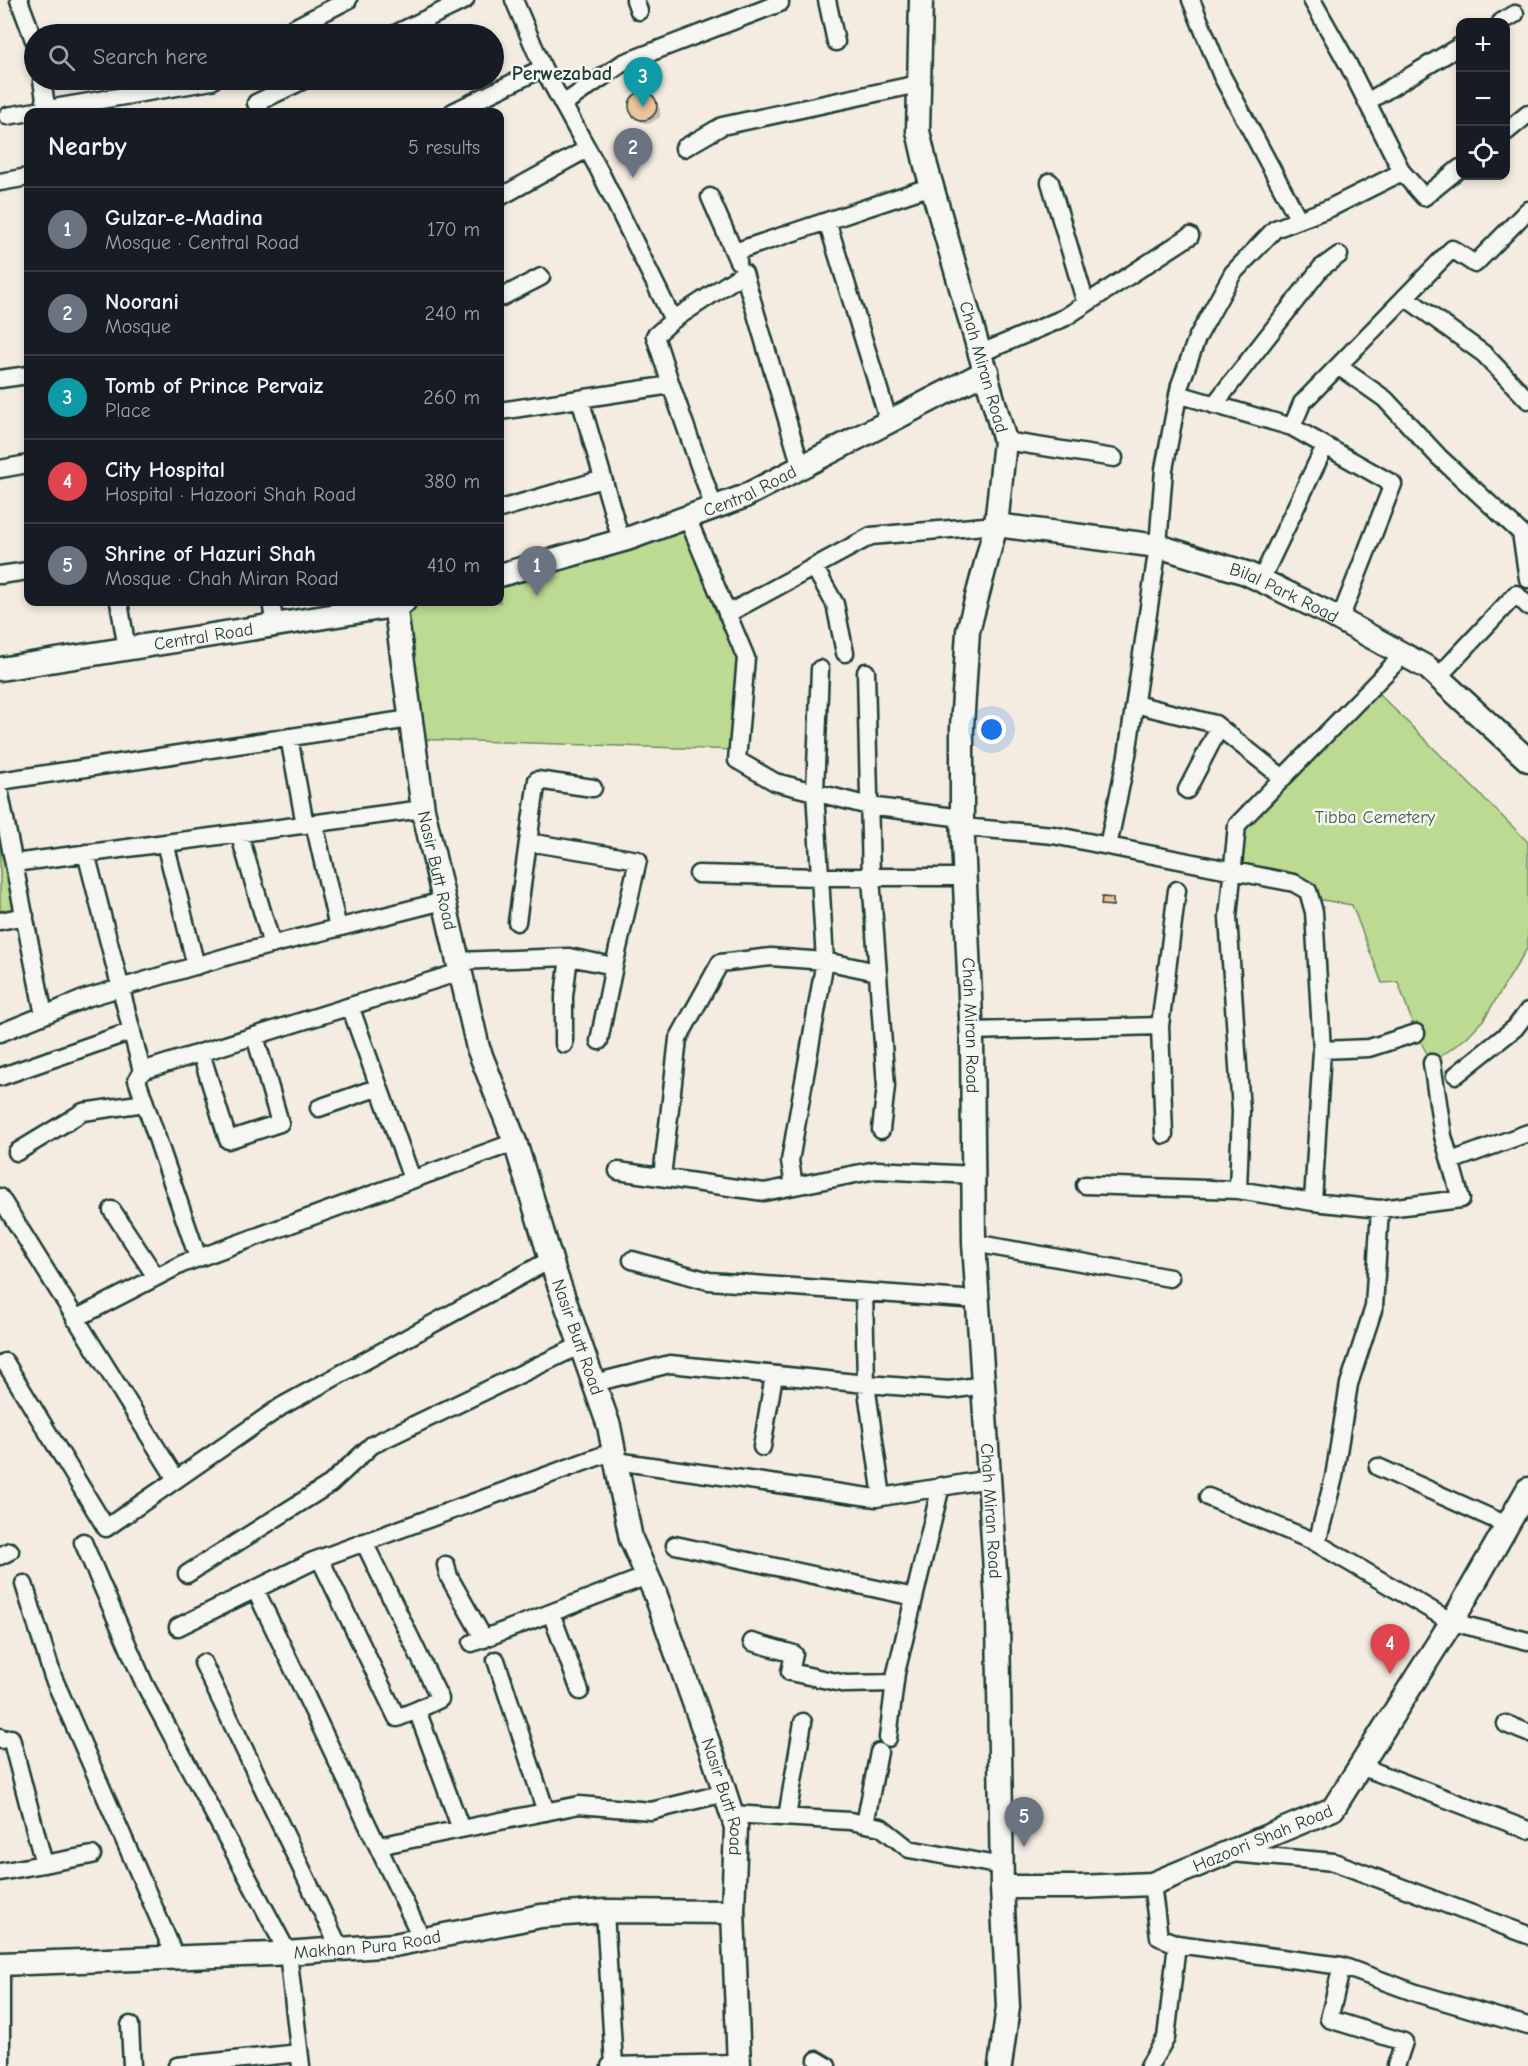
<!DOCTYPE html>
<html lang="en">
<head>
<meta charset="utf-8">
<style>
	:root { --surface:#171b24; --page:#20242c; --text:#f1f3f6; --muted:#9ea1a6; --line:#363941; --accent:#d1495b }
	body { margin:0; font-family:"Comic Neue",sans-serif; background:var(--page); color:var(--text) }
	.controls { position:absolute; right:18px; top:18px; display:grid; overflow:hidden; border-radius:12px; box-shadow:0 3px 9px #0003 }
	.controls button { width:54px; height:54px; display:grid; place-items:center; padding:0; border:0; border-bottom:2px solid var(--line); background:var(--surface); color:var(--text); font:30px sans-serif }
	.you { position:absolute; left:992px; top:730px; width:21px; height:21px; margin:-15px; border:4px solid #fff; border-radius:50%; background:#1a73e8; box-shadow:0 0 0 9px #1a73e833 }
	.badge { display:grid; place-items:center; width:39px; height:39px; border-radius:50%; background:var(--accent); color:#fff; font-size:20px; font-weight:700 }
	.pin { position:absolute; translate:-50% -50px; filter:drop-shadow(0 2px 3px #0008) }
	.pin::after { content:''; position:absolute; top:32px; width:21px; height:18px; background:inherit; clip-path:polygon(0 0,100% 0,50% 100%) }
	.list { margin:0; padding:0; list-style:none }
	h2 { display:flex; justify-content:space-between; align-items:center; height:78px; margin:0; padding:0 24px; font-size:26px }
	h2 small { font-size:20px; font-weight:400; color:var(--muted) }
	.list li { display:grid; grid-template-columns:39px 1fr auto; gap:18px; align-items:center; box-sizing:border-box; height:84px; padding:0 24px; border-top:2px solid var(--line) }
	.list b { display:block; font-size:22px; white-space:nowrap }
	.list p { margin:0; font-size:20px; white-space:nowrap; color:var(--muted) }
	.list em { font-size:20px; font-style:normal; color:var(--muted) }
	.icon { flex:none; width:33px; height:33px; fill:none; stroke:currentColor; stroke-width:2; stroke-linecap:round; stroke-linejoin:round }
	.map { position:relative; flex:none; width:1528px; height:2066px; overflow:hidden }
	.search { position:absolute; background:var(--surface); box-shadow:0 3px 9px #0003; left:24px; top:24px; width:480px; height:66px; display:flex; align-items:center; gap:15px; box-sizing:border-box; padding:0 21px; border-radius:33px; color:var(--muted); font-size:22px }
	.panel { position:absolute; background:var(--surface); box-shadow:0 3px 9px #0003; left:24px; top:108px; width:480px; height:498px; border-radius:12px }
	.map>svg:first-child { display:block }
	.green { fill:#bcda92; stroke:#6e8c63; stroke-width:1.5 }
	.shadow { fill:#0003 }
	.building { fill:#ecc49c; stroke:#1f3d34; stroke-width:1.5 }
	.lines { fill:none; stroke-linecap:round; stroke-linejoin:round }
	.street-casing { stroke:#1f3d34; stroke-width:21 }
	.secondary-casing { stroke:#1f3d34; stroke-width:27 }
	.street { stroke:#f6f6f2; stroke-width:16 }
	.secondary { stroke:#f6f6f2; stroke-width:22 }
	.labels { text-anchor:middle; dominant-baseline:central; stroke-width:5; stroke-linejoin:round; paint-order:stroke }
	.street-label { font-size:18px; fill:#1f3d34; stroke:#f6f6f2 }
	.park-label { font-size:18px; fill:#3e5c47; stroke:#f6f6f2 }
	.neighbourhood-label { font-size:20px; font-weight:bold; fill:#1f3d34; stroke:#f6f6f2 }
</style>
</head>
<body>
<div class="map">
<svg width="1528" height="2066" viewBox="0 0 1528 2066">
	<rect width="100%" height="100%" fill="#f4ece1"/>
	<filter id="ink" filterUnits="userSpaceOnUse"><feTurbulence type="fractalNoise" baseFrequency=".0167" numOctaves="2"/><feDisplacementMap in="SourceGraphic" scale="12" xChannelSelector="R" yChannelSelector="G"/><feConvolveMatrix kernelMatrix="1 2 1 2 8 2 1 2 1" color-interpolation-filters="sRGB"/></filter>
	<g filter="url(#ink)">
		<path class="green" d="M 687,517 L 746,658 L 737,750 L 413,739 L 404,602 L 500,602 L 500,573 Z
			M 1372,687 L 1528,842 L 1528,947 L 1484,1019 L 1466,1038 L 1432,1063 L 1416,1033 L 1398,982 L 1382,983 L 1352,905 L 1311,898 L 1308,891 L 1232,870 L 1237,825 Z
			M 0,794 L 25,916 L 0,922 Z"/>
		<path class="shadow" d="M 640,94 L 651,97 L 660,109 L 660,117 L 649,124 L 641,122 L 631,110 L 631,102 Z
			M 1113,900 L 1114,907 L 1103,905 Z"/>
		<path class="building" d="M629 106a14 14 0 1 1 28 0a14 14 0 1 1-28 0Z
			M 1102,897 L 1113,898 L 1113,906 L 1101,905 Z"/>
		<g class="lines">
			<defs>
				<path id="street" d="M 19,0 L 34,40
					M 514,0 L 543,68 L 599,170 L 673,320
					M 635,0 L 639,11
					M 827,0 L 836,42
					M 1191,0 L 1222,76 L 1299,220
					M 1312,0 L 1348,64 L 1402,172 L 1424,197 L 1460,168
					M 1501,22 L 1515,14
					M 282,34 L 348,0
					M 395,34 L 465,0
					M 42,80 L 47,112
					M 1367,102 L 1460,46
					M 563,104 L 623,63 L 780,3
					M 261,112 L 256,103 L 304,80
					M 453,112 L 543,68
					M 7,116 L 212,81
					M 1506,132 L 1528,114
					M 684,148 L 722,126 L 918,84
					M 0,182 L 28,177
					M 1050,182 L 1086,304
					M 500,197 L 587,149
					M 710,197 L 738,261
					M 827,221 L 889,422
					M 734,252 L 932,186
					M 1405,297 L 1484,354 L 1528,400
					M 500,298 L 541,277
					M 981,353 L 1064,318 L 1190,236
					M 1338,366 L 1385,399 L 1439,457 L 1521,533 L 1528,579
					M 0,379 L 28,375
					M 671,385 L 655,336 L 673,320 L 744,273 L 801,467
					M 1178,394 L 1292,427 L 1302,403 L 1452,249 L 1475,264 L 1528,210
					M 580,399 L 621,540
					M 1214,405 L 1321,268 L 1339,255
					M 500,411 L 671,385 L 714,508
					M 1292,427 L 1393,484 L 1340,619
					M 1005,441 L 1114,458
					M 0,469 L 28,464
					M 500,509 L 603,479
					M 687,517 L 746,658 L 737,760 L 775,782 L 869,806 L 962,818
					M 814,567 L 835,604 L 845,653
					M 0,575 L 28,571
					M 1261,580 L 1325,446
					M 119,602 L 127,649
					M 271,602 L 275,625
					M 727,614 L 871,536 L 996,525
					M 866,672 L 871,877 L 886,1086 L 881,1130
					M 1438,677 L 1516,594 L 1528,606
					M 1135,704 L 1215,724 L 1283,778
					M 289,737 L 305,825
					M 0,781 L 410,719
					M 1187,790 L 1219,728
					M 0,794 L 44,1015
					M 314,823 L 338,928
					M 963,827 L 1053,835 L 1294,883 L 1308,891 L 1314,912 L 1322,1050 L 1313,1202
					M 239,833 L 272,945
					M 528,842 L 537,780 L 593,788
					M 165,843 L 196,966
					M 1108,846 L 1127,755 L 1158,546 L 1164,469 L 1180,385 L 1197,338 L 1233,273 L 1275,229 L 1330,208 L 1402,172
					M 86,853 L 142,1071
					M 14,863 L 423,809
					M 698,874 L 821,877 L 965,877
					M 0,921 L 25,916
					M 517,922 L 528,842 L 638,860 L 614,966
					M 457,961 L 569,957 L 614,966 L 599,1041
					M 350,1006 L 412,1179
					M 1160,1026 L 1164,1135
					M 972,1031 L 1160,1026 L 1177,890
					M 0,1033 L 86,998 L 239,953 L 443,901
					M 564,1044 L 564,996 L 569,957
					M 1322,1050 L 1369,1048 L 1416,1033
					M 201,1053 L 228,1140 L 280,1123 L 255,1036
					M 1456,1075 L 1515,1028 L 1528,1011
					M 0,1077 L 132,1031
					M 319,1108 L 379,1087
					M 17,1152 L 83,1112 L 145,1103
					M 1451,1161 L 1528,1133
					M 618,1171 L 764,1192 L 876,1170 L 974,1175
					M 662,1177 L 678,1039 L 720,963 L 771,957 L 825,961 L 877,972
					M 1085,1185 L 1238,1190 L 1313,1202 L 1380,1209 L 1461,1199 L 1443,1136 L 1432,1063
					M 794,1186 L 790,1161 L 825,961 L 815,791 L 820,669
					M 1238,1190 L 1241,1111 L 1228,917 L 1237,825 L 1404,654
					M 0,1197 L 176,1479
					M 112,1210 L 156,1277
					M 974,1243 L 1170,1278
					M 198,1258 L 137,1080 L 142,1071 L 460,972
					M 632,1260 L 709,1281 L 978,1300
					M 864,1292 L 866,1384 L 882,1497
					M 75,1319 L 182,1264 L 515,1142
					M 5,1362 L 106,1528 L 282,1406 L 550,1260
					M 594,1383 L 670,1364 L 866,1384 L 950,1390 L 983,1385
					M 762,1447 L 774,1375
					M 616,1461 L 876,1498 L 989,1479
					M 1378,1467 L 1507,1525
					M 1208,1497 L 1313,1541 L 1452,1622 L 1528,1641
					M 83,1542 L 144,1683 L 288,1953 L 301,2066
					M 364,1542 L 440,1699 L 417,1710
					M 1317,1543 L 1334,1477 L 1349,1384 L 1374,1307 L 1380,1209
					M 675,1545 L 914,1597
					M 0,1556 L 10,1551
					M 320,1559 L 397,1718 L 417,1710 L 461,1829
					M 446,1565 L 449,1577 L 484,1639
					M 187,1574 L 330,1484 L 372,1445 L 581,1345
					M 24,1584 L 53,1677 L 176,1958
					M 255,1589 L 422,1939
					M 551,1613 L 580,1691
					M 178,1627 L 313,1561 L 614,1451
					M 752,1642 L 794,1654 L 790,1672 L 846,1684 L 894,1683
					M 472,1643 L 647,1576
					M 496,1660 L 546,1812
					M 203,1663 L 340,1949
					M 1506,1724 L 1528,1733
					M 0,1737 L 1,1740 L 11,1738 L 44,1864
					M 888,1738 L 896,1673 L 941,1486
					M 1360,1766 L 1528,1830
					M 731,1814 L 850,1821 L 881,1827 L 909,1849 L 1002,1866
					M 787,1817 L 803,1722
					M 865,1824 L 879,1752
					M 378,1846 L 579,1805 L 651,1811 L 725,1793
					M 1231,1853 L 1334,1862 L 1528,1935
					M 0,1872 L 92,1855
					M 605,1911 L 614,2066
					M 1177,1944 L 1342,1966 L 1416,1993 L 1528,2026
					M 1,1964 L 1,2066
					M 1342,1966 L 1329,2019 L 1404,2042 L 1396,2066
					M 130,2025 L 132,2066
					M 817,2060 L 827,2066
					M 177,2066 L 299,2053
					M 610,2066 L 739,2063
					M 1149,2066 L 1166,2038 L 1177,1944 L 1159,1937 L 1152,1884"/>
				<g id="secondary">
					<path id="s1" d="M 921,0 L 918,131 L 926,166 L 1005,441 L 996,525 L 968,631 L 962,727 L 962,818 L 972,1041 L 974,1243 L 998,1618 L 1002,1887 L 1008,2007 L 1000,2066"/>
					<path id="s2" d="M 996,525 L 1158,546 L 1246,573 L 1326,612 L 1428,668 L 1528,760"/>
					<path id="s3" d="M 500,575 L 627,539 L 743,497 L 987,371"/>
					<path id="s4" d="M 395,604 L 423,809 L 478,1048 L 515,1142 L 554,1270 L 609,1426 L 631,1539 L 655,1593 L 713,1756 L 736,1827 L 733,1912 L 739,2066"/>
					<path id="s5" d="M 0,669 L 381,608 L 404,602"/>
					<path id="s6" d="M 1002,1887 L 1078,1887 L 1152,1884 L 1333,1809 L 1456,1615 L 1528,1489"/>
					<path id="s7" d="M 0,1964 L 272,1954 L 394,1945 L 541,1916 L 605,1911 L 733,1912"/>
				</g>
			</defs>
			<use href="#street" class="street-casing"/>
			<use href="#secondary" class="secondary-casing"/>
			<use href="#street" class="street"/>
			<use href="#secondary" class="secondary"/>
		</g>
	</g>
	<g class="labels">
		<g class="street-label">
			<text stroke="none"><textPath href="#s1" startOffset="376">Chah Miran Road</textPath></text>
			<text stroke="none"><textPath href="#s3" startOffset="264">Central Road</textPath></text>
			<text stroke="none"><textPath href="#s2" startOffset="298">Bilal Park Road</textPath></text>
			<text stroke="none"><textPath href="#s5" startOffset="206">Central Road</textPath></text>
			<text stroke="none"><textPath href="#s4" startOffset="270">Nasir Butt Road</textPath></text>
			<text stroke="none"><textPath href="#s1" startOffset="1042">Chah Miran Road</textPath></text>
			<text stroke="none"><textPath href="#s4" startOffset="758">Nasir Butt Road</textPath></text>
			<text stroke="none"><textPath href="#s1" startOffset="1528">Chah Miran Road</textPath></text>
			<text stroke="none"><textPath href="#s4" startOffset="1242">Nasir Butt Road</textPath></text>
			<text stroke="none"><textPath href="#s6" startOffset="270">Hazoori Shah Road</textPath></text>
			<text stroke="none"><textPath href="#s7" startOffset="368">Makhan Pura Road</textPath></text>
		</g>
		<g class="park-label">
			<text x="1375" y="817">Tibba Cemetery</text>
		</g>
		<g class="neighbourhood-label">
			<text x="562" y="73">Perwezabad</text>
		</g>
	</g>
</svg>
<div class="controls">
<button>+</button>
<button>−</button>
<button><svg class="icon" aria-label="locate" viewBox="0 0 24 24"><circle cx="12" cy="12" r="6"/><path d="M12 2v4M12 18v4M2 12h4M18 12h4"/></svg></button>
</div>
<div class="you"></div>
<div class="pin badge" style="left:537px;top:596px;background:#6b7280">1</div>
<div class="pin badge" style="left:633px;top:178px;background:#6b7280">2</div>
<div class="pin badge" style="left:643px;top:107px;background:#0f9aa8">3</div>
<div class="pin badge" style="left:1390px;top:1674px;background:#e0444e">4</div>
<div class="pin badge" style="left:1024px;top:1847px;background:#6b7280">5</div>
<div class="search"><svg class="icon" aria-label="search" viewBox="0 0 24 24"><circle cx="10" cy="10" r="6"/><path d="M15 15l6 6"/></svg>Search here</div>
<section class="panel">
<h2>Nearby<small>5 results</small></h2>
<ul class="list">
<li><span class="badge" style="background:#6b7280">1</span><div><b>Gulzar-e-Madina</b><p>Mosque · Central Road</p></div><em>170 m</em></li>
<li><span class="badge" style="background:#6b7280">2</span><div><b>Noorani</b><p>Mosque</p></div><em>240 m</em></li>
<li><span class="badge" style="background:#0f9aa8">3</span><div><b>Tomb of Prince Pervaiz</b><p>Place</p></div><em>260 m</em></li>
<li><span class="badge" style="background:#e0444e">4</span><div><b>City Hospital</b><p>Hospital · Hazoori Shah Road</p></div><em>380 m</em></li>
<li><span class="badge" style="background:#6b7280">5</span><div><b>Shrine of Hazuri Shah</b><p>Mosque · Chah Miran Road</p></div><em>410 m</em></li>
</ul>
</section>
</div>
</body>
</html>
